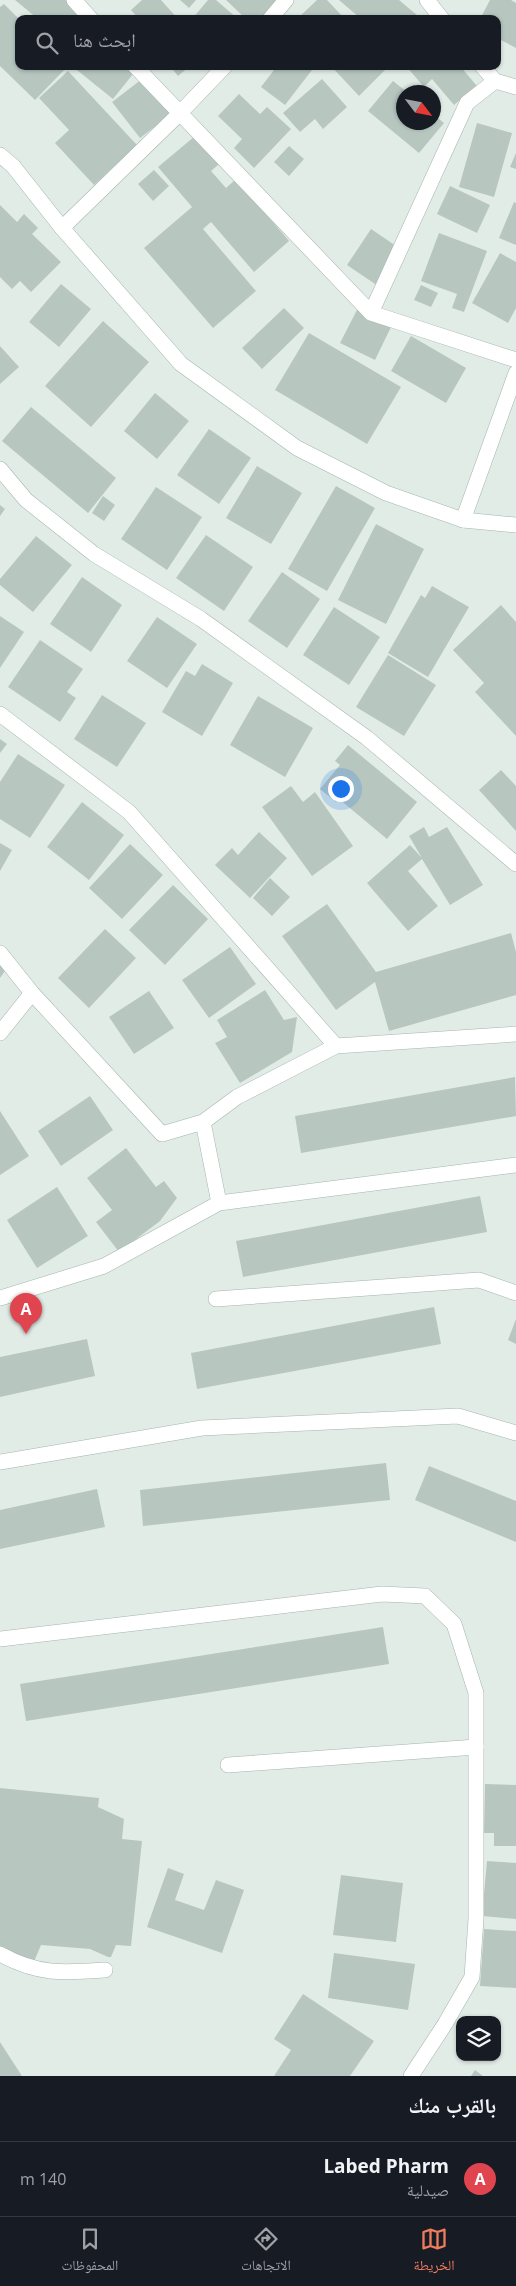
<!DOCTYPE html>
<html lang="ar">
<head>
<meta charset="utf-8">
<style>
	:root { --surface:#171b24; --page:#20242c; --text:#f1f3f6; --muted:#9ea1a6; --line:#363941; --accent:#ef7c5d }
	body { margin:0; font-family:"Open Sans","Noto Naskh Arabic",sans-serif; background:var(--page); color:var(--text); direction:rtl }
	.controls { position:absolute; right:15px; bottom:15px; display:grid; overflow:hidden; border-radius:10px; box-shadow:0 1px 4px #0004 }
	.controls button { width:45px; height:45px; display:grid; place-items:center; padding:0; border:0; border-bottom:1px solid var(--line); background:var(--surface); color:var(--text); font:25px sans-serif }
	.compass { position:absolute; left:396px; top:85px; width:45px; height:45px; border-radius:50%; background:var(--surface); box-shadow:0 1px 4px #0004; rotate:122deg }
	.you { position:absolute; left:340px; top:788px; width:18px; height:18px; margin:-12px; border:4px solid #fff; border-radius:50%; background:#1a73e8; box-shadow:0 0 0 8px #1a73e833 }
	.badge { display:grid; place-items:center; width:32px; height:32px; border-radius:50%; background:var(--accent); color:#fff; font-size:16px; font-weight:700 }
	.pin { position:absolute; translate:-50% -41px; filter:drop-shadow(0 1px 2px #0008) }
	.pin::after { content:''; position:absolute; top:26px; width:18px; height:15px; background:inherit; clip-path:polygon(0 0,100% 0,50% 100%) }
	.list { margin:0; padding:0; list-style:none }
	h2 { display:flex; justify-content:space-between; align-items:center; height:65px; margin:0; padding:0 20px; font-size:21px }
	h2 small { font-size:16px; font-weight:400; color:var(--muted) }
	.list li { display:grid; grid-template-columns:32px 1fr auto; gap:15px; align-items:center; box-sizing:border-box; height:75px; padding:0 20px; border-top:1px solid var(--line) }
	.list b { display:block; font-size:19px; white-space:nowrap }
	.list p { margin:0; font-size:16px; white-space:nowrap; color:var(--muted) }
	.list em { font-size:16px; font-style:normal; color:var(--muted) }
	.icon { flex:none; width:28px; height:28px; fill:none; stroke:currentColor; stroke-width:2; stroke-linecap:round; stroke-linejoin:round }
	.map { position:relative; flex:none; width:516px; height:2076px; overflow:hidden; direction:ltr }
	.search { position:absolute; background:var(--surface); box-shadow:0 1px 4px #0004; left:15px; right:15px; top:15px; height:55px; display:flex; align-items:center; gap:12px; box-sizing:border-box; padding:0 18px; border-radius:10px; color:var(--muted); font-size:19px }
	.sheet { height:140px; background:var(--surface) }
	nav { display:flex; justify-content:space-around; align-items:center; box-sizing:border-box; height:70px; border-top:1px solid var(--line); background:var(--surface); font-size:14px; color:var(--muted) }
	nav a { display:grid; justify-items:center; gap:2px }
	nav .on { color:var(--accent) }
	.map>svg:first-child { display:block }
	.building { fill:#b7c7c0 }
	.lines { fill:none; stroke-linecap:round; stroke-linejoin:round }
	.lane-casing { stroke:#a5b4ae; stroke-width:16 }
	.street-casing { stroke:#a5b4ae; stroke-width:16 }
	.secondary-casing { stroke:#a0b7af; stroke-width:16 }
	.lane { stroke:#fff; stroke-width:15 }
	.street { stroke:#fff; stroke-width:15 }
	.secondary { stroke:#fff; stroke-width:15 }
</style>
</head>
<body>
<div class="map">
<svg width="516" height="2076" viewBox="0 0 516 2076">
	<rect width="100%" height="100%" fill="#e2ece7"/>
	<path class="building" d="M 15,0 L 68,0 L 81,19 L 38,19 Z
		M 142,0 L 161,0 L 178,19 L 139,19 L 131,10 Z
		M 180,0 L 196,0 L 189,8 Z
		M 208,0 L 216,0 L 238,19 L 192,19 Z
		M 226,0 L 278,0 L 261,19 L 246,19 Z
		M 317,0 L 327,0 L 345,19 L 297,19 Z
		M 339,0 L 399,0 L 418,16 L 415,19 L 361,19 Z
		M 490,0 L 511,0 L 516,3 L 516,48 L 497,38 L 497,19 L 480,19 Z
		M 4,4 L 19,19 L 19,66 L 68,66 L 35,100 L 0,66 L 0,7 Z
		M 72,66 L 133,66 L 137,69 L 113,99 Z
		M 170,66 L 190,66 L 178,76 Z
		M 277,66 L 307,66 L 312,70 L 285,105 L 261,87 Z
		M 331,66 L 389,66 L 359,96 Z
		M 406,66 L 460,66 L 477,86 L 454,105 L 432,79 L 424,87 Z
		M 68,71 L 137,145 L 94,185 L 55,143 L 69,130 L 39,98 Z
		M 146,76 L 174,112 L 140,138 L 112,102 Z
		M 322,79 L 347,107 L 323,129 L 315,119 L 300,132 L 283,113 Z
		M 393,81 L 407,92 L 404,92 L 404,122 L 434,122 L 434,115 L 444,123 L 419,153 L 368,111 Z
		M 239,94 L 260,114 L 267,107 L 291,129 L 254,168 L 234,148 L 242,139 L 218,116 Z
		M 477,123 L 512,133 L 494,197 L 459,187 Z
		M 201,131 L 225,159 L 211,171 L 226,188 L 236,179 L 289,241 L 254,272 L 211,222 L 203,229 L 256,291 L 213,328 L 144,248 L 192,207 L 158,167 Z
		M 289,146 L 304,159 L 289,176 L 274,162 Z
		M 516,153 L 516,169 L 510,167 Z
		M 154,170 L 169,186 L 153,201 L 138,184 Z
		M 450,186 L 490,205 L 477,233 L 437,214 Z
		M 514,202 L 516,203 L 516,245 L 499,238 Z
		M 0,205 L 17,222 L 24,214 L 38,228 L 32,234 L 61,262 L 31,292 L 20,281 L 12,289 L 0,277 Z
		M 371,229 L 405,252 L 381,288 L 347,265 Z
		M 439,233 L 487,251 L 464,312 L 452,308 L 457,294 L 421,281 Z
		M 500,253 L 516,262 L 516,308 L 508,323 L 472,303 Z
		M 61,284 L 91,309 L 59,347 L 29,322 Z
		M 421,285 L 438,293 L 431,307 L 414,300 Z
		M 284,308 L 304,328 L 262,369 L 242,348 Z
		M 358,308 L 392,325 L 375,360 L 340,343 Z
		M 103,321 L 149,362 L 91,427 L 45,386 Z
		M 309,333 L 401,387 L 367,444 L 275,390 Z
		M 411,336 L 466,368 L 446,403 L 391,371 Z
		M 0,346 L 19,367 L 0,384 Z
		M 155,393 L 189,421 L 157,459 L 124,431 Z
		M 31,407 L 116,478 L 88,513 L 2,441 Z
		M 209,429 L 251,458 L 219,504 L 177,475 Z
		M 257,466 L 302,493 L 271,544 L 226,518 Z
		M 336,486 L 375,508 L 327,591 L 288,569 Z
		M 156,487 L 202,517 L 167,570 L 121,539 Z
		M 103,496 L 115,505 L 104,521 L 92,513 Z
		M 0,505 L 5,509 L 0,516 Z
		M 376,524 L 424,549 L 386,624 L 338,600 Z
		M 206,535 L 253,567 L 224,611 L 176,578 Z
		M 36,536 L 72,565 L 33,612 L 0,585 L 0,579 Z
		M 282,572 L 320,599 L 287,648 L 248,621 Z
		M 82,577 L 122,605 L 91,652 L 50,624 Z
		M 432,586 L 469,607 L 428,677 L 388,653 L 421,595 L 425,598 Z
		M 501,605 L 516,622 L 516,736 L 475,692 L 484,683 L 453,650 Z
		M 334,607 L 380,637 L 349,685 L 303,655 Z
		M 0,616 L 24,632 L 0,668 Z
		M 157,617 L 197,644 L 167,688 L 127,661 Z
		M 40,640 L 83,669 L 67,692 L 76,698 L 60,722 L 8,687 Z
		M 388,655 L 436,685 L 404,736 L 356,707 Z
		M 202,664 L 233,683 L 202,736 L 162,712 L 186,671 L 195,676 Z
		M 102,695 L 146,723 L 117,767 L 74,739 Z
		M 258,696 L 313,728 L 285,777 L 230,745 Z
		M 0,739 L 7,744 L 0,753 Z
		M 348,745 L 417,802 L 387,839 L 339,799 L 336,802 L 320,789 L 340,765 L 335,761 Z
		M 18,754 L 65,785 L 30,838 L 0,819 L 0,782 Z
		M 501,770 L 516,786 L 516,831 L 479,790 Z
		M 291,786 L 303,802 L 315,792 L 353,846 L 312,876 L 262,807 Z
		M 82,802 L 124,835 L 89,880 L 47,847 Z
		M 424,827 L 429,837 L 447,827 L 483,885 L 450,905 L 422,859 L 408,871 L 438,906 L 408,931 L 367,883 L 410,845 L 422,858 L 409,836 Z
		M 259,832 L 287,858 L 250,898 L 215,865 L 232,848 L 238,855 Z
		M 0,843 L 12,850 L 0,871 Z
		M 130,844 L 163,875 L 122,919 L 89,888 Z
		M 270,878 L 290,897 L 272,916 L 253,898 Z
		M 173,885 L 208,919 L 165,965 L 129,930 Z
		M 327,904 L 376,972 L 511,933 L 516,952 L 516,995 L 389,1031 L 375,982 L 336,1010 L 282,936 Z
		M 105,929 L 136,958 L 89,1008 L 58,978 Z
		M 230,947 L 256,984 L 209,1018 L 182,980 Z
		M 0,963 L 7,968 L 0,978 Z
		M 265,990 L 284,1020 L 297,1017 L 292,1052 L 240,1083 L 215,1043 L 227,1037 L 217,1020 Z
		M 149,991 L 174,1028 L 134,1054 L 109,1017 Z
		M 515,1077 L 516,1116 L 301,1153 L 295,1116 Z
		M 90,1096 L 113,1130 L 61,1166 L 38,1131 Z
		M 0,1111 L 29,1156 L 0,1175 Z
		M 126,1148 L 156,1187 L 164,1181 L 177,1198 L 160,1221 L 119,1252 L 96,1222 L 112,1210 L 87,1178 Z
		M 57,1187 L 88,1236 L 37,1268 L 7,1220 Z
		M 480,1196 L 487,1232 L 243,1277 L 236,1241 Z
		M 434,1307 L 441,1344 L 197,1389 L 191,1353 Z
		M 516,1319 L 516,1344 L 508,1340 Z
		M 87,1339 L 95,1376 L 0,1397 L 0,1357 Z
		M 386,1463 L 390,1500 L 143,1526 L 140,1490 Z
		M 429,1466 L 516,1501 L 516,1542 L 415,1500 Z
		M 97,1489 L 105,1527 L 0,1549 L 0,1510 Z
		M 383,1627 L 389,1664 L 26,1721 L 20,1684 Z
		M 485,1784 L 516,1785 L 516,1846 L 494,1846 L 494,1833 L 484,1833 Z
		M 0,1788 L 99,1798 L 98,1807 L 124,1819 L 122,1839 L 142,1841 L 131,1946 L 116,1945 L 111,1957 L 108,1957 L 90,1949 L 41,1945 L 33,1964 L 0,1958 Z
		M 487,1861 L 516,1863 L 516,1919 L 482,1916 Z
		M 168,1868 L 184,1874 L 175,1900 L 204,1910 L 216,1880 L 244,1890 L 222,1953 L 147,1927 Z
		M 341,1875 L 403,1883 L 396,1942 L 333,1935 Z
		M 484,1929 L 516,1931 L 516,1988 L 480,1986 Z
		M 334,1953 L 415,1964 L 408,2010 L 328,1998 Z
		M 303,1994 L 374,2041 L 350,2076 L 274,2076 L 291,2050 L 274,2039 Z
		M 0,2042 L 22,2076 L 0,2076 Z
		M 475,2070 L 483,2076 L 471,2076 Z"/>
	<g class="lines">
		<defs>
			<path id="lane" d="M 228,1765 L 476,1747
				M 0,1954 C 38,1975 63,1973 105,1970"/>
			<path id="street" d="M 74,0 L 91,19
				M 427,0 L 442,19
				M 270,19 L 286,0
				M 135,66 L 371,313 L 516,360
				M 482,66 L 495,81 L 516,87
				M 62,228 L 179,114 L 225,66
				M 371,313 L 467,103 L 495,81
				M 0,469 L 26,500 L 94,554 L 201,619 L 367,738 L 516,864
				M 463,520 L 516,373
				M 0,714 L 129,812 L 336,1046
				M 0,953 L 32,993 L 162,1134 L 203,1122 L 237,1097 L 336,1046 L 516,1034
				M 0,1033 L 32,993
				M 219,1203 L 516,1165
				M 0,1298 L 104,1266 L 219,1203 L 203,1122
				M 216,1299 L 479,1280 L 516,1293
				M 0,1462 L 202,1428 L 458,1416 L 516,1433
				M 0,1639 L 382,1594 L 425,1596 L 454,1624 L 476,1693 L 476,1919 L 472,1977 L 445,2024 L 411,2076"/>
			<path id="secondary" d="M 0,155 L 13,166 L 62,228 L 181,364 L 297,448 L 386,493 L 463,520 L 516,525"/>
		</defs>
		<use href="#lane" class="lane-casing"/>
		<use href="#street" class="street-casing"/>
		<use href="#secondary" class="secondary-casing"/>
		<use href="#lane" class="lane"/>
		<use href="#street" class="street"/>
		<use href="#secondary" class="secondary"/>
	</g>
</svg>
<div class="controls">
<button><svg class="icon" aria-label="layers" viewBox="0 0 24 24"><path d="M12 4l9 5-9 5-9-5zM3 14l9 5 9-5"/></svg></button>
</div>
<svg class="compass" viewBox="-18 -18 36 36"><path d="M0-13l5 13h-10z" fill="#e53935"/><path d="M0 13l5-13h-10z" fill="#9ea1a6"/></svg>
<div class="you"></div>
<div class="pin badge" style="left:26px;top:1334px;background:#e0444e">A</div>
<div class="search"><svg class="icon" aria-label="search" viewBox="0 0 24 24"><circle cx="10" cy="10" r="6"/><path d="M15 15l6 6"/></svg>ابحث هنا</div>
</div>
<section class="sheet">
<h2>بالقرب منك<small></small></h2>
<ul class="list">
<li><span class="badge" style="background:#e0444e">A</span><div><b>Labed Pharm</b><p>صيدلية</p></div><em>140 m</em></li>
</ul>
</section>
<nav>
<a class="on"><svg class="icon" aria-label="map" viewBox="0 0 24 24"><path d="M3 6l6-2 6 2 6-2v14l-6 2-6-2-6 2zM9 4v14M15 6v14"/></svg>الخريطة</a>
<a><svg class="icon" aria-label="directions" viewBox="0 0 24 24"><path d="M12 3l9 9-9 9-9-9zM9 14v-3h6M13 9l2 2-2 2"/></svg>الاتجاهات</a>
<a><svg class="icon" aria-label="saved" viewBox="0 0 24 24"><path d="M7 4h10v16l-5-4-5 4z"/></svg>المحفوظات</a>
</nav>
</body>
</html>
